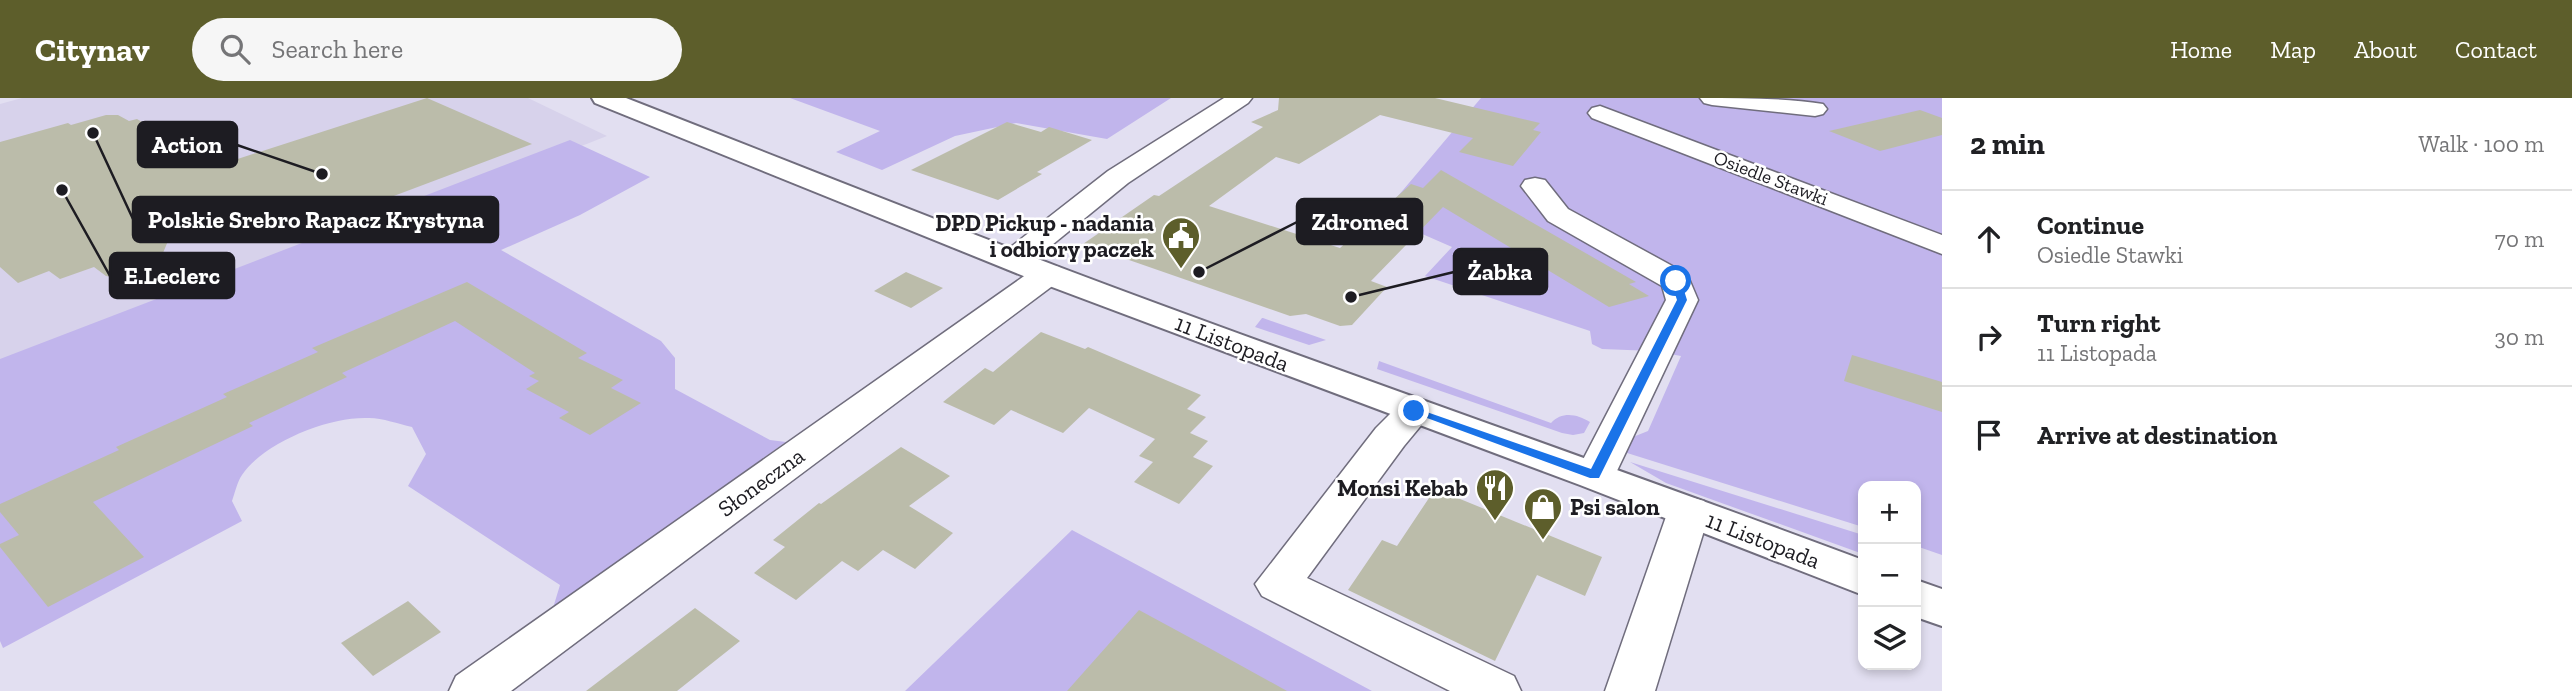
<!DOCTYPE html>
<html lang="en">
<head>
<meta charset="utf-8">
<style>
	:root { --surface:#fff; --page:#f6f6f6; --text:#202124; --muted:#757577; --line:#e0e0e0; --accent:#5d5e2b }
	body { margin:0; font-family:"Zilla Slab",serif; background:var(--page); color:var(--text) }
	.controls { position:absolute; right:21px; bottom:21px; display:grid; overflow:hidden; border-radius:14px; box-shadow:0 4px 10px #0003 }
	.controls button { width:63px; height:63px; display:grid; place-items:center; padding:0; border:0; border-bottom:2px solid var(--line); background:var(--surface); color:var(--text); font:35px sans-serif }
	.stop { position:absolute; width:21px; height:21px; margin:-16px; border:5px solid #1a73e8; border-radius:50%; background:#fff }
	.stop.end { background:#1a73e8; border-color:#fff; box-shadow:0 2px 7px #0008 }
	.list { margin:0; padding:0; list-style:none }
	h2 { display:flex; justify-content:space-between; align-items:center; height:91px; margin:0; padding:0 28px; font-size:30px }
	h2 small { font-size:23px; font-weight:400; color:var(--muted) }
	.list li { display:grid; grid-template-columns:46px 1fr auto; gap:21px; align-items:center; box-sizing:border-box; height:98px; padding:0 28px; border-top:2px solid var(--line) }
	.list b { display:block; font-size:26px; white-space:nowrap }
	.list p { margin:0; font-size:23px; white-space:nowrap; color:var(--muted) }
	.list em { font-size:23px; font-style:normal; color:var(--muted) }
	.icon { flex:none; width:38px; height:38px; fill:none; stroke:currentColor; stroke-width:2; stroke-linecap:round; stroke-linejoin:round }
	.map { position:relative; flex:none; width:1942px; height:593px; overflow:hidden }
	header { display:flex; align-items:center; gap:42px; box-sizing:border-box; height:98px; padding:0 35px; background:var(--accent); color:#fff }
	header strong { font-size:33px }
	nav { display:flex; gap:38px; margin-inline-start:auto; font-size:24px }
	.search { width:490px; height:63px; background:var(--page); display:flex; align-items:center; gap:18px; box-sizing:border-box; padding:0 24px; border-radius:38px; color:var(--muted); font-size:26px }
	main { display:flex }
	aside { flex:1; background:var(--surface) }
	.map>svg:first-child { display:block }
	.built { fill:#d7d2eb }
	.green { fill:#c1b5ec }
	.building { fill:#bbbcaa }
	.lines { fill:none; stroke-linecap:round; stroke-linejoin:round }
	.street-casing { stroke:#706d7d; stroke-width:3 }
	.secondary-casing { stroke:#706d7d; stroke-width:4 }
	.street { fill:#fff; fill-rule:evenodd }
	.secondary { fill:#fff; fill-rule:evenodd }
	.route { fill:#1a73e8 }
	.labels { text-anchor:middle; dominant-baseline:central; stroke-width:5; stroke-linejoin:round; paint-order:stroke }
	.far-street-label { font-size:19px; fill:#1d1c22; stroke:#fff }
	.poi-label { font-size:23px; font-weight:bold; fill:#1d1c22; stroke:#fff; text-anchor:end }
	.street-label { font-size:23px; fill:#1d1c22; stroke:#fff }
	.leader { fill:none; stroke:#1d1c22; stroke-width:2.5 }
	.callout-dot { fill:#1d1c22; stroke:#fff; stroke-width:2.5 }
	.callout { fill:#1d1c22; stroke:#1d1c22; stroke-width:2.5 }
	.callout-label { font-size:24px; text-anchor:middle; font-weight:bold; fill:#fff }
</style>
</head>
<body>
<header>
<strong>Citynav</strong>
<div class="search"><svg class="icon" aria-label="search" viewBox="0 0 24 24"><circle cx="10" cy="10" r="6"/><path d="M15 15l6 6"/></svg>Search here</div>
<nav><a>Home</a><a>Map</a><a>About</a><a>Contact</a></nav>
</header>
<main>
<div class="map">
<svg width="1942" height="593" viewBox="0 0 1942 593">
	<rect width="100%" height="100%" fill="#e2dff1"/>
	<path class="built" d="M 22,0 L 528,0 L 607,38 L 0,275 L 0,6 Z"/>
	<path class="green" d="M 790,0 L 1171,0 L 1107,41 L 1016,25 L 955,38 L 882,72 L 836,54 L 880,33 Z
		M 1481,0 L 1942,0 L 1942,457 L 1916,448 L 1916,388 L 1863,388 L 1863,429 L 1608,349 L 1648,333 L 1681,258 L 1653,253 L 1602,251 L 1592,246 L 1590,233 L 1425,178 L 1452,149 L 1381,118 Z
		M 570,42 L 650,79 L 580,117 L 501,152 L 661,243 L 675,260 L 675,291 L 770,342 L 786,344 L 553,510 L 560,487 L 408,388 L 426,356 L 412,329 C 398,326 383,320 369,320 C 330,318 264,344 242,377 C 237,384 235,395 232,403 L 242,423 L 3,550 L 0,543 L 0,261 Z
		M 1262,220 L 1263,220 L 1326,242 L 1309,247 L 1255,229 Z
		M 1379,263 L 1551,325 C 1562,313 1577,316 1590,324 L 1584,335 L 1573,337 L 1562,335 L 1377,271 Z
		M 1630,364 L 1863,437 L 1863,456 L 1666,385 Z
		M 1072,432 L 1372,593 L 905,593 Z"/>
	<path class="building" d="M 427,0 L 532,46 L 314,128 L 308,125 L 277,132 L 248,114 L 168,143 L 155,174 L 117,180 L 106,178 L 94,169 L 60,181 L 49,173 L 18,185 L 0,169 L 0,44 L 68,25 L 71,27 L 106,17 L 118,17 L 129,23 L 137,21 L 216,68 Z
		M 1279,0 L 1435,0 L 1540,25 L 1533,32 L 1541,34 L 1513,68 L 1459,54 L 1473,40 L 1380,17 L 1299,66 L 1276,59 L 1209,108 L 1340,150 L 1411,86 L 1423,90 L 1441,72 L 1636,184 L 1629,186 L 1649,198 L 1609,209 L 1443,109 L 1371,183 L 1387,189 L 1352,227 L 1340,228 L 1306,216 L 1290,218 L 1083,146 L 1154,97 L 1159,98 L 1263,29 L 1251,24 L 1278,12 Z
		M 1920,12 L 1942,20 L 1942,37 L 1880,53 L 1829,33 Z
		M 1007,24 L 1041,34 L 1049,29 L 1092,42 L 1037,74 L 1042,76 L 998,102 L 911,72 Z
		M 906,174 L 943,190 L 911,210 L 874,193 Z
		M 467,184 L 587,255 L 578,260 L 623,282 L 611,290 L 641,305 L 590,337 L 559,320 L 569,314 L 526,291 L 539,283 L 529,278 L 535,275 L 455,223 L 342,275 L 347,279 L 249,325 L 253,328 L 93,404 L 144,459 L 48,509 L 0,449 L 0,446 L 19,437 L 0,414 L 0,406 L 119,352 L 116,349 L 227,299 L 223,296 L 318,254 L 312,250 Z
		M 1041,234 L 1085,251 L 1088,249 L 1201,297 L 1187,311 L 1206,319 L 1190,335 L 1208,343 L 1193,359 L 1213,368 L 1179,406 L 1134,384 L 1153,364 L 1139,358 L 1155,341 L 1089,310 L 1063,335 L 1011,312 L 994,327 L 943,304 L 985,270 L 993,274 Z
		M 1852,257 L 1942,284 L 1942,314 L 1844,283 Z
		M 901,349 L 950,378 L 909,408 L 953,435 L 915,471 L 883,452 L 858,473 L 842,463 L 796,502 L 754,475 L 785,449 L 773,442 L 819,405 L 821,406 Z
		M 1433,394 L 1443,394 L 1602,459 L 1585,498 L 1537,477 L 1495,563 L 1348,492 L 1382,442 L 1397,448 Z
		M 408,503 L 441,534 L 373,578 L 341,545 Z
		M 695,510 L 740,543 L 677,593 L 586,593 Z
		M 1139,512 L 1211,551 L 1287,593 L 1067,593 Z"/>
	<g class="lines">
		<defs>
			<path id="street" d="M 1224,0 L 1252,0 L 1248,5 L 1128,85 L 1025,169 L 1014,171 L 1003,169 L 999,162 L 1003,155 L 1108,73 Z
				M 1700,0 C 1741,0 1784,0 1823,6 L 1827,11 L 1823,16 L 1815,18 L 1712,7 L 1704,5 Z
				M 1600,8 L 1942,137 L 1942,156 L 1592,20 L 1588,15 L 1592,10 Z
				M 1535,80 L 1545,82 L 1568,111 L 1687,176 L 1698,202 L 1615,377 L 1609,386 L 1595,390 L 1581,386 L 1575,377 L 1666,202 L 1662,188 L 1548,123 L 1521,88 L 1525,82 Z
				M 1048,167 L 1059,169 L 1064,176 L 1059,183 L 511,593 L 449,593 L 456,578 L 1037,169 Z
				M 1414,301 L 1427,305 L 1433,313 L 1404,348 L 1307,480 L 1514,578 L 1521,593 L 1450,593 L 1262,498 L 1255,486 L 1376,330 L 1401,305 Z
				M 1689,399 L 1704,403 L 1710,413 L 1655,593 L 1605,593 L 1668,413 L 1674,403 Z"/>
			<path id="secondary" d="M 592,0 L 626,0 C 770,56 914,114 1059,169 C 1326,270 1596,362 1863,462 L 1863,497 L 1580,387 L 1036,183 L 595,5 Z
				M 1916,482 L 1942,491 L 1942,528 L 1916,519 Z"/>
		</defs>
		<use href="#street" class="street-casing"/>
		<use href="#secondary" class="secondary-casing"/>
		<use href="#street" class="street"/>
		<use href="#secondary" class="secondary"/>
	</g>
	<path class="route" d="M 1676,180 L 1681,183 L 1687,202 L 1599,380 L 1590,380 L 1408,313 L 1418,311 L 1591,371 L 1677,202 L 1671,183 Z"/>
	<defs>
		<symbol id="civic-pin" viewBox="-11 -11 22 30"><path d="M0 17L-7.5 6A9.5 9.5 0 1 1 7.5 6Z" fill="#5d5e2b" stroke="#fff"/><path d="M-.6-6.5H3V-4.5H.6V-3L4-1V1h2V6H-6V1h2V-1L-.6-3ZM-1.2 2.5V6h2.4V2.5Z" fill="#fff"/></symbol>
		<symbol id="restaurant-pin" viewBox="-11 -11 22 30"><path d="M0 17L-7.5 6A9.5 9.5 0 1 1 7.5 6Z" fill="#5d5e2b" stroke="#fff"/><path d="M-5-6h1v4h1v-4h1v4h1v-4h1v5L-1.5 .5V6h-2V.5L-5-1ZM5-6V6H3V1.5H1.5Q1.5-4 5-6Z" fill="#fff"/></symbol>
		<symbol id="shop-pin" viewBox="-11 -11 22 30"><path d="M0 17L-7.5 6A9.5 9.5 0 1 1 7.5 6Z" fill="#5d5e2b" stroke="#fff"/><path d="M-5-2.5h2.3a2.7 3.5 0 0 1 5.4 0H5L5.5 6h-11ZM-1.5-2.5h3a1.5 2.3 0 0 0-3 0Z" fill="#fff"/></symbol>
	</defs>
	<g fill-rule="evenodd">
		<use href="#civic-pin" x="1159" y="116" width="44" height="60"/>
		<use href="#restaurant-pin" x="1473" y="368" width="44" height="60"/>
		<use href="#shop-pin" x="1521" y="387" width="44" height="60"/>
	</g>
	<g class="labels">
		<g class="far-street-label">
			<text transform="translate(1771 80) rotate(21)">Osiedle Stawki</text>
		</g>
		<g class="poi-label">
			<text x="1154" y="125">DPD Pickup - nadania<tspan x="1154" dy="26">i odbiory paczek</tspan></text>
			<text x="1468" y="390">Monsi Kebab</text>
			<text x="1570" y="409" text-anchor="start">Psi salon</text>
		</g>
		<g class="street-label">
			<text transform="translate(1232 245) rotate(21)">11 Listopada</text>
			<text transform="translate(761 384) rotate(-36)">Słoneczna</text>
			<text transform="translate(1763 442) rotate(21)">11 Listopada</text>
		</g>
	</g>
	<path class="leader" d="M322 76L237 47M93 35L133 121M1199 174L1297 124M1351 199L1454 174M62 92L110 178"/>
	<g class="callout-dot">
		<circle cx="322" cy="76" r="7"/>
		<circle cx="93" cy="35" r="7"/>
		<circle cx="1199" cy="174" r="7"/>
		<circle cx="1351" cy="199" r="7"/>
		<circle cx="62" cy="92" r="7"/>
	</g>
	<g class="callout">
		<rect x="138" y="24" width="99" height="45" rx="7"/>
		<rect x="133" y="99" width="365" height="45" rx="7"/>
		<rect x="1297" y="101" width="125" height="45" rx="7"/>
		<rect x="1454" y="151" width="93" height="45" rx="7"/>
		<rect x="110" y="155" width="124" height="45" rx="7"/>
	</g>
	<g class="callout-label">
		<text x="187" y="55">Action</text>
		<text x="316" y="130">Polskie Srebro Rapacz Krystyna</text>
		<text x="1360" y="132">Zdromed</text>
		<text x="1500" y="182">Żabka</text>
		<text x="172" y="186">E.Leclerc</text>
	</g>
</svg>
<div class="controls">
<button>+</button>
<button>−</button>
<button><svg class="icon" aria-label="layers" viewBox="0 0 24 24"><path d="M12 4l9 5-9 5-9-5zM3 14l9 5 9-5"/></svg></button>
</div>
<div class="stop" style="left:1676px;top:183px"></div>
<div class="stop end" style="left:1414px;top:313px"></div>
</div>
<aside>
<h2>2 min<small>Walk · 100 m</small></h2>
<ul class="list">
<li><svg class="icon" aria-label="ahead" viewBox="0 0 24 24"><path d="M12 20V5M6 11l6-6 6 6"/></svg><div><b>Continue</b><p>Osiedle Stawki</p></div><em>70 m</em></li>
<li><svg class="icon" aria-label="right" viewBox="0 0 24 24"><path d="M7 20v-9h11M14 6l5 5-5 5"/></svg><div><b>Turn right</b><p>11 Listopada</p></div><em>30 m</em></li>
<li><svg class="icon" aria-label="arrive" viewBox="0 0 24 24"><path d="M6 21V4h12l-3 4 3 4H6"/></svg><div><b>Arrive at destination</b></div></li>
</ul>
</aside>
</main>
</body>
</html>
